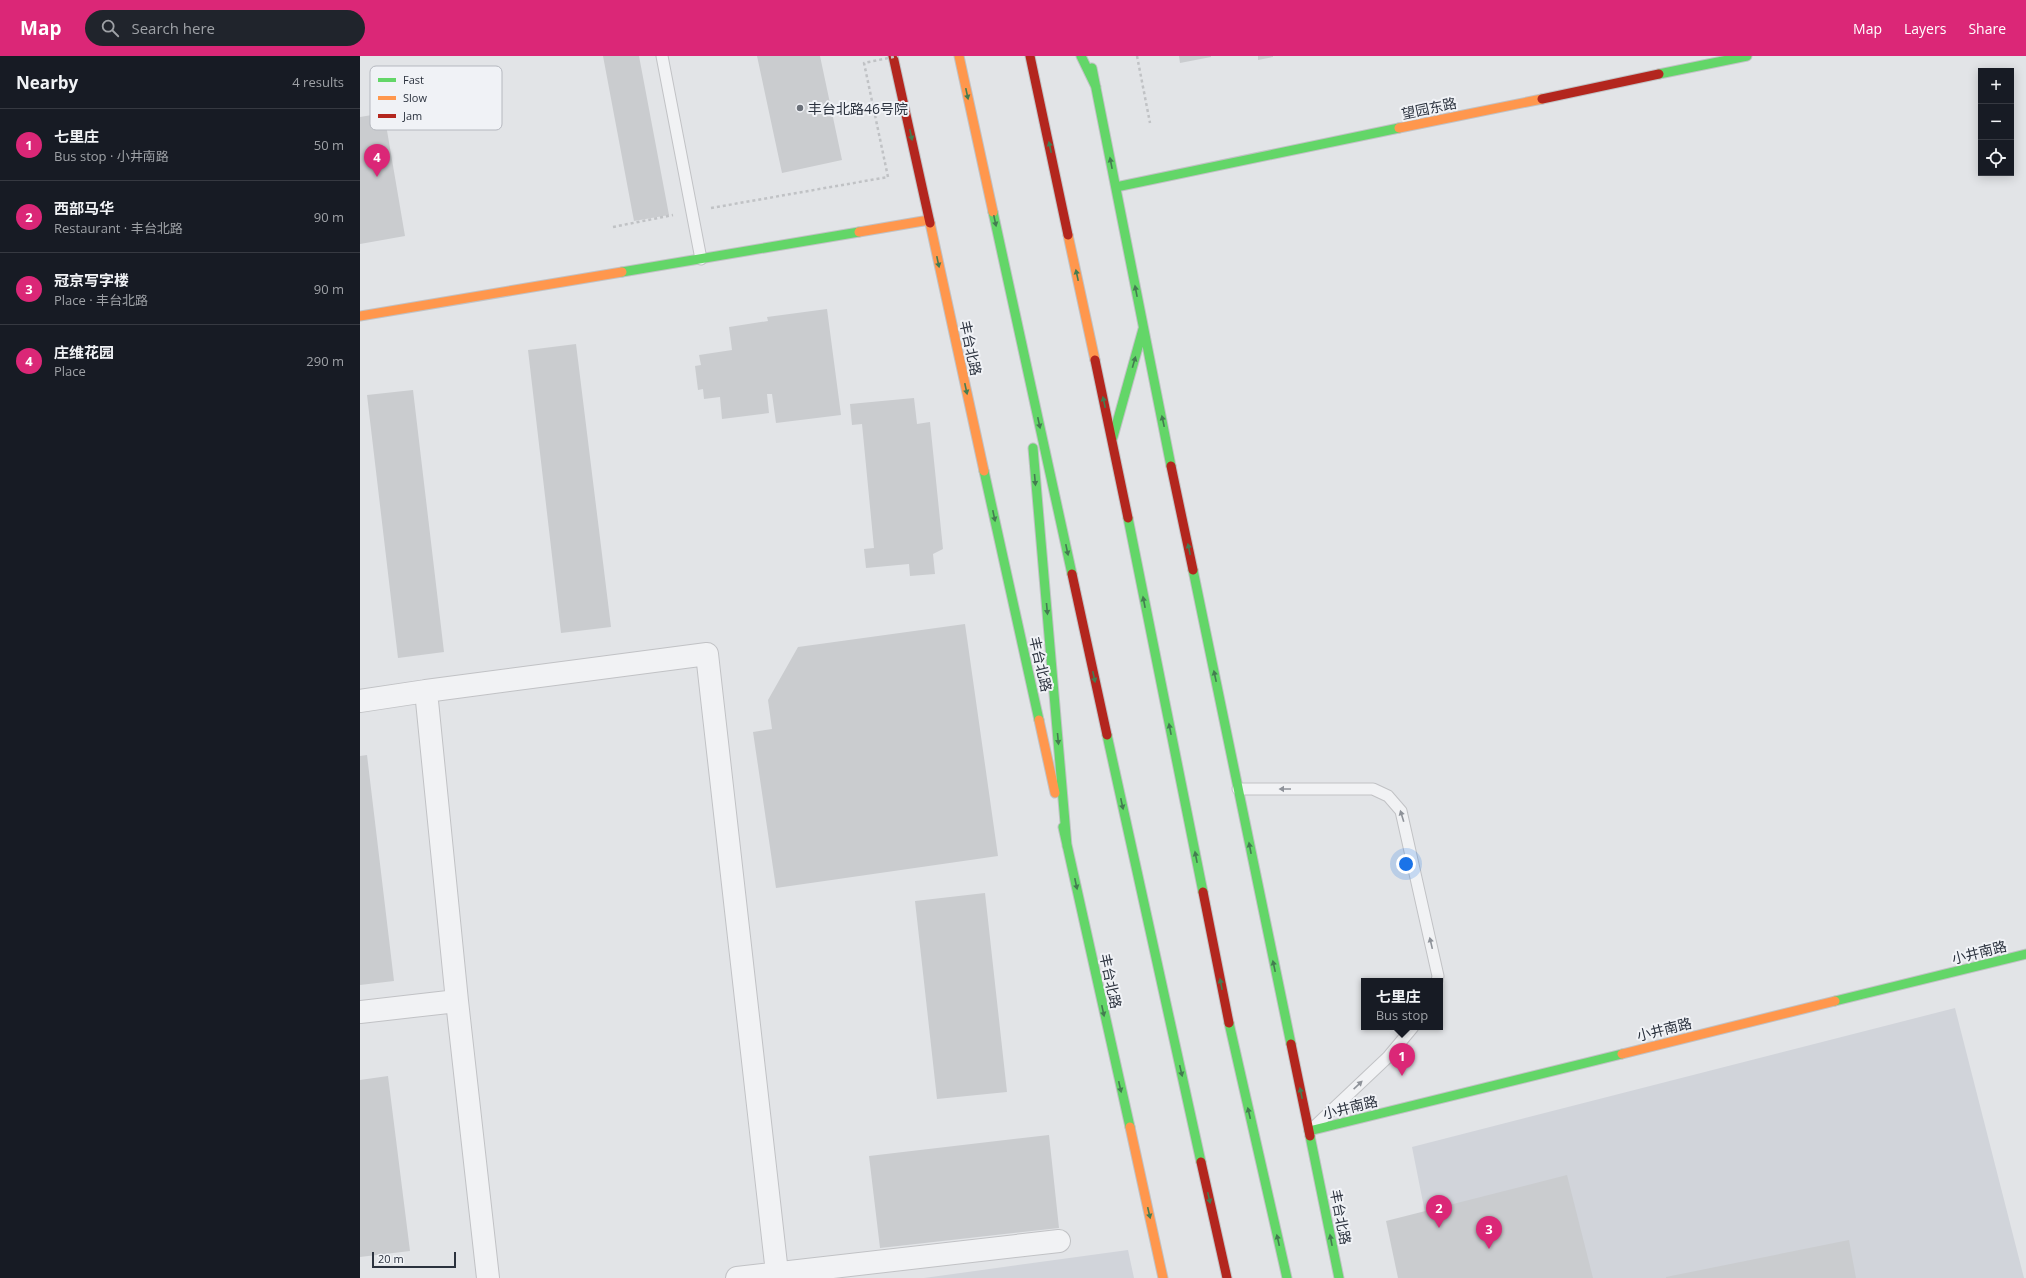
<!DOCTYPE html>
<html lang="en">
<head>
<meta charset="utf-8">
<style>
	:root { --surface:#171b24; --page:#20242c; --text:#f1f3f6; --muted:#9ea1a6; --line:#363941; --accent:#db2777 }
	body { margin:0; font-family:"Open Sans","Noto Sans SC",sans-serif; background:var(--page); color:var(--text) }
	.controls { position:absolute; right:12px; top:12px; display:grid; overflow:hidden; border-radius:0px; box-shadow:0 2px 10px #0003 }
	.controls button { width:36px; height:36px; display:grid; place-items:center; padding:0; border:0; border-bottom:1px solid var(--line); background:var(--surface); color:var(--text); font:20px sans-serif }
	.scale { position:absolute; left:12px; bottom:10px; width:84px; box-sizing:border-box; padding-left:4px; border:2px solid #2b323e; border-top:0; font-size:11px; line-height:14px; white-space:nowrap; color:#2b323e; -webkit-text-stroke:3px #f0f2f6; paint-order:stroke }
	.you { position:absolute; left:1046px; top:808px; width:14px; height:14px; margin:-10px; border:3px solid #fff; border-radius:50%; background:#1a73e8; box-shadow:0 0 0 6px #1a73e833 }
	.badge { display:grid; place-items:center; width:26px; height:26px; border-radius:50%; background:var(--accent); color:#fff; font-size:13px; font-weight:700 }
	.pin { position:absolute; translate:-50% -33px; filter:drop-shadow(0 1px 2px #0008) }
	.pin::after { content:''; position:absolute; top:21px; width:14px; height:12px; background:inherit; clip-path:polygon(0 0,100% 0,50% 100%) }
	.popup { position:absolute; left:1001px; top:922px; width:82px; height:52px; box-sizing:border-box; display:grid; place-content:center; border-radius:0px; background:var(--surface); filter:drop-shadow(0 1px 3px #0005); font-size:13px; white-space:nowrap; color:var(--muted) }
	.popup b { font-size:15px; color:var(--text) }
	.popup::after { content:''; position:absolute; left:50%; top:100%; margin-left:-8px; border:8px solid transparent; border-top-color:var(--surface) }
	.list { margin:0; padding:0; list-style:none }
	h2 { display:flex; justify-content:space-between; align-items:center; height:52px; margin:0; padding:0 16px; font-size:17px }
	h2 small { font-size:13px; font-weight:400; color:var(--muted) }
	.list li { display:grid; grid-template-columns:26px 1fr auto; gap:12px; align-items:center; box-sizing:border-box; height:72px; padding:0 16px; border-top:1px solid var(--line) }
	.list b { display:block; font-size:15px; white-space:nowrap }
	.list p { margin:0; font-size:13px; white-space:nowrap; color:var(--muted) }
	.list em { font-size:13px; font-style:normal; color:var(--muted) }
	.icon { flex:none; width:22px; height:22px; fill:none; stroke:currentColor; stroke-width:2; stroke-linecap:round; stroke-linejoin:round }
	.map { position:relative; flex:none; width:1666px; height:1222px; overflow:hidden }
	header { display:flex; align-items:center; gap:24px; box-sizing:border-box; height:56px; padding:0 20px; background:var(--accent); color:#fff }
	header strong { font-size:19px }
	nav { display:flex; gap:22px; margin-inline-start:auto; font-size:14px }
	.search { width:280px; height:36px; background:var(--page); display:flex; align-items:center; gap:10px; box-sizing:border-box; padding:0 14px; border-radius:22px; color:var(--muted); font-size:15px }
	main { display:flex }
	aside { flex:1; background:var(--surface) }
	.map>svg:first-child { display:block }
	.built { fill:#d1d4da }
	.building { fill:#cacccf }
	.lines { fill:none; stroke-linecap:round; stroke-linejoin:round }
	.lane-casing { stroke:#c1c2c5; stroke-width:13 }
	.street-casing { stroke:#c1c2c5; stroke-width:24 }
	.fast-casing { stroke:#c1c2c5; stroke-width:11 }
	.slow-casing { stroke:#c1c2c5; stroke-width:11 }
	.jam-casing { stroke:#c1c2c5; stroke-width:11 }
	.path { stroke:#c0c2c5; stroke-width:2.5; stroke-dasharray:3 3; stroke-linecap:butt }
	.lane { stroke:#f1f2f4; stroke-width:11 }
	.street { stroke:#f1f2f4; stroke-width:22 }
	.fast { stroke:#63d668; stroke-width:9 }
	.slow { stroke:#ff974d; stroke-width:9 }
	.jam { stroke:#b3261e; stroke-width:9 }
	.path-bridge { stroke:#c0c2c5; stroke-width:2.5; stroke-dasharray:3 3; stroke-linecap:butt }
	.oneway { fill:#447c51 }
	.oneway2 { fill:#8e9299 }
	.poi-dot { fill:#6b7079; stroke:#f0f2f6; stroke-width:1.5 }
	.labels { text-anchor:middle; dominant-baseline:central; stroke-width:4; stroke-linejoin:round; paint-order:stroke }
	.poi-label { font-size:14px; fill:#2b323e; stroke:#f0f2f6; text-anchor:start }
	.street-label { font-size:14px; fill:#2b323e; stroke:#f0f2f6 }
	.key { fill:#f0f2f6; stroke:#b5b8bf; stroke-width:1 }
	.key-label { font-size:11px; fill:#2b323e }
</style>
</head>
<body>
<header>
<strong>Map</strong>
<div class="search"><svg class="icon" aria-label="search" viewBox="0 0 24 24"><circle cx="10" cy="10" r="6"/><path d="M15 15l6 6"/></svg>Search here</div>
<nav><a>Map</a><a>Layers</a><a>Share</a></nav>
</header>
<main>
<aside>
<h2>Nearby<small>4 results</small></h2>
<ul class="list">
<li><span class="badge">1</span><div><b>七里庄</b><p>Bus stop · 小井南路</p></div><em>50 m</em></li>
<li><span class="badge">2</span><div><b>西部马华</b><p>Restaurant · 丰台北路</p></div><em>90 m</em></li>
<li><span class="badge">3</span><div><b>冠京写字楼</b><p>Place · 丰台北路</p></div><em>90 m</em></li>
<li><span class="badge">4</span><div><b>庄维花园</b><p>Place</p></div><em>290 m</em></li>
</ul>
</aside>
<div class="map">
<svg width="1666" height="1222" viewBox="0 0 1666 1222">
	<rect width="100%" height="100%" fill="#e2e4e7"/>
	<path class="built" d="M 1595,952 L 1664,1222 L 1078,1222 L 1052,1091 Z
		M 768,1194 L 774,1222 L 564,1222 Z"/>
	<path class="building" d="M 243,0 L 279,0 L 309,159 L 274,165 Z
		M 397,0 L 460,0 L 482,104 L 422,117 Z
		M 819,0 L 851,0 L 851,1 L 820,7 Z
		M 898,0 L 913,0 L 913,1 L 898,4 Z
		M 24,57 L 45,180 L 0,188 L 0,61 Z
		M 467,253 L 481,359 L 416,367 L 412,338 L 407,338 L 409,357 L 362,363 L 360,341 L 344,343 L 343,333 L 338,334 L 335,310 L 341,309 L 339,299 L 372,294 L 369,271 L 408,265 L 407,261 Z
		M 216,288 L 251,571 L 201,577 L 168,294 Z
		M 53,334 L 84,596 L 38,602 L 7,339 Z
		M 554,342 L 557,368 L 570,366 L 583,493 L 573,498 L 575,518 L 550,520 L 549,508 L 506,512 L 504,493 L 514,492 L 502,368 L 492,369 L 490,348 Z
		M 605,568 L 638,800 L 416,832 L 393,676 L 412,673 L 408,644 L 438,591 Z
		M 7,699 L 34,925 L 0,929 L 0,700 Z
		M 625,837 L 647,1036 L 577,1043 L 555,845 Z
		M 28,1020 L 50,1195 L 0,1201 L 0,1024 Z
		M 689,1079 L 699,1172 L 520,1192 L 509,1100 Z
		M 1207,1119 L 1233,1222 L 1038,1222 L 1026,1165 Z
		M 1489,1184 L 1496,1222 L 1306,1222 L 1306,1221 Z"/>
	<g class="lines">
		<defs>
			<path id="lane" d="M 302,0 L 341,203
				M 878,733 L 1013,733 L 1028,740 L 1041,755 L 1078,920 L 1077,925
				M 955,1070 L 1028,1001 L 1053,971"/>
			<path id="street" d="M 0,645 L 66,635
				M 0,956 L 97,945
				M 128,1222 L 97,945 L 66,635 L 347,598 L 417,1217
				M 377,1222 L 699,1185"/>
			<path id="fast" d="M 721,0 L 736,31
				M 732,12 L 811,410
				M 1299,18 L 1387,0
				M 756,131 L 1039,72
				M 633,156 L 712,518
				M 262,216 L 499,176
				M 753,381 L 783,273
				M 673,392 L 707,790
				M 624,415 L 679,664
				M 768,462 L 843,836
				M 833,514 L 931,988
				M 747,679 L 841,1106
				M 703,771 L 770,1071
				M 1475,945 L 1666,898
				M 869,967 L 927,1222
				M 949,1075 L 1262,998
				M 950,1080 L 979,1222"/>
			<path id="slow" d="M 599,0 L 633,156
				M 1039,72 L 1182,43
				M 570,167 L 624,415
				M 499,176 L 569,164
				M 708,179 L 735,304
				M 0,260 L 262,216
				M 679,664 L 695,737
				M 1262,998 L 1475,945
				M 770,1071 L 803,1222"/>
			<path id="jam" d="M 533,0 L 570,167
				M 670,0 L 708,179
				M 1182,43 L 1299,18
				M 735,304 L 768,462
				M 811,410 L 833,514
				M 712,518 L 747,679
				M 843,836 L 869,967
				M 931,988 L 950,1080
				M 841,1106 L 867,1222"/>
		</defs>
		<use href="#lane" class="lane-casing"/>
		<use href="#street" class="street-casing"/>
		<use href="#fast" class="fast-casing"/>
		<use href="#slow" class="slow-casing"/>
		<use href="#jam" class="jam-casing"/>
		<path class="path" d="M 777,0 L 790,67
			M 351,152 L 528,121
			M 253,171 L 313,159"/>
		<use href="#lane" class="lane"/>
		<use href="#street" class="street"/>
		<use href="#fast" class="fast"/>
		<use href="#slow" class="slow"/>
		<use href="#jam" class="jam"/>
		<path class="path-bridge" d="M 528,121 L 504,7 L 538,0"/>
	</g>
	<defs><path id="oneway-solid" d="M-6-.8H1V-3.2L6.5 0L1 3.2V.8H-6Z"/></defs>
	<g class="oneway">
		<use href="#oneway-solid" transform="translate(607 38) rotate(78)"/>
		<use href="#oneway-solid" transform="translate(551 79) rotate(78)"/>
		<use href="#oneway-solid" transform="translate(690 91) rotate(-102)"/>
		<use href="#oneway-solid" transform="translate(751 107) rotate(-101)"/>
		<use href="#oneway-solid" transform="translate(635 165) rotate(78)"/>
		<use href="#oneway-solid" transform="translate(578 206) rotate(78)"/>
		<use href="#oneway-solid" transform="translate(717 219) rotate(-102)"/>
		<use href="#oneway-solid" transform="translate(776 235) rotate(-101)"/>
		<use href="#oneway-solid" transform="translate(774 306) rotate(-74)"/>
		<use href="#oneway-solid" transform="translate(606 333) rotate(78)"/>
		<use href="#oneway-solid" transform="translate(744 346) rotate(-102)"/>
		<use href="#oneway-solid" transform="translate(803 365) rotate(-102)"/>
		<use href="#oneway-solid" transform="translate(679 367) rotate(78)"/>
		<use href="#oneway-solid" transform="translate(675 424) rotate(85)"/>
		<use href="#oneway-solid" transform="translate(634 460) rotate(78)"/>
		<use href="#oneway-solid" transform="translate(829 493) rotate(-102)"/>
		<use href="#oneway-solid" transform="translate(707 494) rotate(78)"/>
		<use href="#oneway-solid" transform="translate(784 546) rotate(-101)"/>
		<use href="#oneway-solid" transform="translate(687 553) rotate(85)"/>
		<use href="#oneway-solid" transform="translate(855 620) rotate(-102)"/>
		<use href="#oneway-solid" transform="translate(734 621) rotate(78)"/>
		<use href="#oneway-solid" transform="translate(810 673) rotate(-101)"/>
		<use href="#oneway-solid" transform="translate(698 683) rotate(85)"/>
		<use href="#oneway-solid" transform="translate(762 748) rotate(78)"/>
		<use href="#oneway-solid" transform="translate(890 792) rotate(-101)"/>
		<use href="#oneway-solid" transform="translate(836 801) rotate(-101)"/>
		<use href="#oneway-solid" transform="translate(716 828) rotate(78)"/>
		<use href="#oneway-solid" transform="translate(914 910) rotate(-102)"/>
		<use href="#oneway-solid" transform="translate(861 928) rotate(-101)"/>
		<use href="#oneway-solid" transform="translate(743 955) rotate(78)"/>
		<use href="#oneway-solid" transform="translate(821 1015) rotate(77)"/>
		<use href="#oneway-solid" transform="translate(760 1031) rotate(77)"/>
		<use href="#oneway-solid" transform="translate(941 1037) rotate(-102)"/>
		<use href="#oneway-solid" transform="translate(889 1057) rotate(-103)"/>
		<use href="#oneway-solid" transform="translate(849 1142) rotate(77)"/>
		<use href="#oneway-solid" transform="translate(789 1157) rotate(77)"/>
		<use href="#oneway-solid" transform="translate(918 1184) rotate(-103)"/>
		<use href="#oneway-solid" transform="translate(971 1184) rotate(-101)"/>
	</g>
	<g class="oneway2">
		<use href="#oneway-solid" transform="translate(925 733) rotate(180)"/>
		<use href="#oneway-solid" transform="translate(1042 760) rotate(-107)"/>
		<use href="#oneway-solid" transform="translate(1071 887) rotate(-103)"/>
		<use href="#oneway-solid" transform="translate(998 1029) rotate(-43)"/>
	</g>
	<circle class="poi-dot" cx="440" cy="52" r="4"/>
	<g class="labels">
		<g class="poi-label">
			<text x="448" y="52">丰台北路46号院</text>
		</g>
		<g class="street-label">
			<text transform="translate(1069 52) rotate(-12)">望园东路</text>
			<text transform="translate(611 292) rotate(78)">丰台北路</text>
			<text transform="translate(681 608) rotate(77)">丰台北路</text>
			<text transform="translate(1619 896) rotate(-14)">小井南路</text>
			<text transform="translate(751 925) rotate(78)">丰台北路</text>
			<text transform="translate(1304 973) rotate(-14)">小井南路</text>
			<text transform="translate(990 1051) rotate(-14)">小井南路</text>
			<text transform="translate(981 1161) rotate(79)">丰台北路</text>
		</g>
	</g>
	<rect x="10" y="10" width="132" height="64" rx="6" class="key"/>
	<rect x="18" y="22" width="18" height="4" fill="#63d668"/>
	<rect x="18" y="40" width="18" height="4" fill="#ff974d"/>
	<rect x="18" y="58" width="18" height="4" fill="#b3261e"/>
	<g class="key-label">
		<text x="43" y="28">Fast</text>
		<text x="43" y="46">Slow</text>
		<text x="43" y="64">Jam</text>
	</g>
</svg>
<div class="controls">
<button>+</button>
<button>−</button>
<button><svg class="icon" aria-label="locate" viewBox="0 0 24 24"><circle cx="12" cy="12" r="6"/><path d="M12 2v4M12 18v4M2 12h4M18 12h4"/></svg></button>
</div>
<div class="scale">20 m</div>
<div class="you"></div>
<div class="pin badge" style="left:1042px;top:1020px">1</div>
<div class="popup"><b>七里庄</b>Bus stop</div>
<div class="pin badge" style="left:1079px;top:1172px">2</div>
<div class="pin badge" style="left:1129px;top:1193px">3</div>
<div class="pin badge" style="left:17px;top:121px">4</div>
</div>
</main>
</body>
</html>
